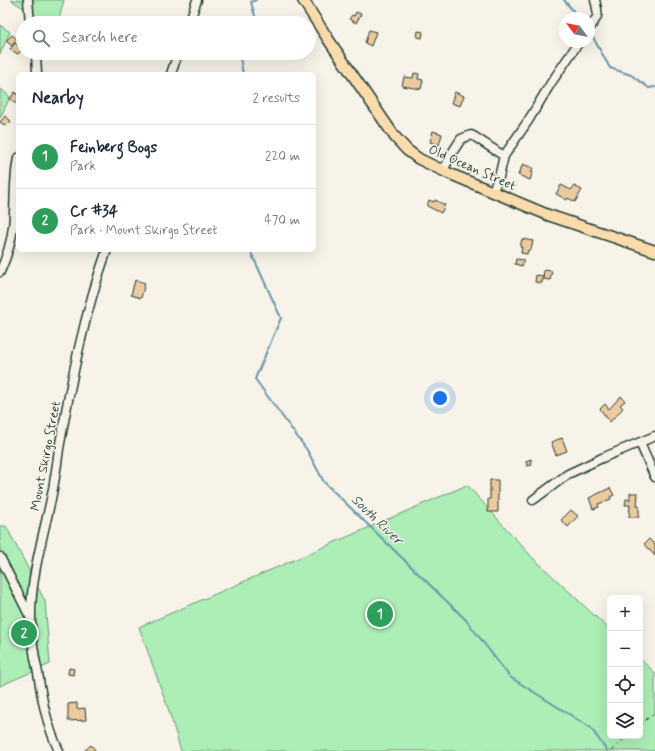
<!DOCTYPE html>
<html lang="en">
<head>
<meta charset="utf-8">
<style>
	:root { --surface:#fff; --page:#f6f6f7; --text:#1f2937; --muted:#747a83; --line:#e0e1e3; --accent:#ea580c }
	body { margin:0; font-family:Mynerve,sans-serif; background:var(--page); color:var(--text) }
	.controls { position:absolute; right:12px; bottom:12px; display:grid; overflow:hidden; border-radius:6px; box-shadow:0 4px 16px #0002 }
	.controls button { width:36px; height:36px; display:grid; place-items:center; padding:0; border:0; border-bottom:1px solid var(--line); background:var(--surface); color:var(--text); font:20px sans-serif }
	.compass { position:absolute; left:559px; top:12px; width:36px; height:36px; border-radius:50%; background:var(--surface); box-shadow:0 4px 16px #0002; rotate:302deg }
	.you { position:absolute; left:440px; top:398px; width:14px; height:14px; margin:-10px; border:3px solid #fff; border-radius:50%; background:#1a73e8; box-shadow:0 0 0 6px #1a73e833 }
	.badge { display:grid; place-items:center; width:26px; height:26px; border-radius:50%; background:var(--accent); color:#fff; font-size:13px; font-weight:700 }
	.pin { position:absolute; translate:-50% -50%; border:2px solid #fff; box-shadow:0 1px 4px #0006 }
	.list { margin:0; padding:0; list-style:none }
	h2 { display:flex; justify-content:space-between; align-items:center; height:52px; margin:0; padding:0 16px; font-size:17px }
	h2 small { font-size:13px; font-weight:400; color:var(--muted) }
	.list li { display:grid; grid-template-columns:26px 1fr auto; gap:12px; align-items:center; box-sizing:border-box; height:64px; padding:0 16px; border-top:1px solid var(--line) }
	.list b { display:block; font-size:15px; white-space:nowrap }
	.list p { margin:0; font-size:13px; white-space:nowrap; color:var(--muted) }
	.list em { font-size:13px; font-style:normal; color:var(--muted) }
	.icon { flex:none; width:22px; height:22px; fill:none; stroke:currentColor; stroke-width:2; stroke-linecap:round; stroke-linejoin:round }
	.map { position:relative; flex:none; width:655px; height:751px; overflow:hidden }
	.search { position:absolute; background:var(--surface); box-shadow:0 4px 16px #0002; left:16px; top:16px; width:300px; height:44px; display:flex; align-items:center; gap:10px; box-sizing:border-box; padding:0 14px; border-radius:22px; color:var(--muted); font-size:15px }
	.panel { position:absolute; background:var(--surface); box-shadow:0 4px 16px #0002; left:16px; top:72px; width:300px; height:180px; border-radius:6px }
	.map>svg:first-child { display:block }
	.green { fill:#aceeb6; stroke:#669675 }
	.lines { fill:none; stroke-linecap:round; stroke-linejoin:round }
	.stream { stroke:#6a97ab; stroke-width:2 }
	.building { fill:#edc99e; stroke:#1f3d34 }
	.minor-casing { stroke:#1f3d34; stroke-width:11 }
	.major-casing { stroke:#1f3d34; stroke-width:13 }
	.path { stroke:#1f3d34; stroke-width:1; stroke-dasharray:4 3; stroke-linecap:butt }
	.minor { stroke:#f7f3e8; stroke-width:8 }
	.major { stroke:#fcdcac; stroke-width:10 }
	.labels { text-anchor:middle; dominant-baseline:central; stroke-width:3; stroke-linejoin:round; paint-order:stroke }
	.street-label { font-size:13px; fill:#1f3d34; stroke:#f7f3e8 }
	.water-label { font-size:14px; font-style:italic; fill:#385b5c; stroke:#f7f3e8 }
</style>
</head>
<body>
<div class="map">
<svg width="655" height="751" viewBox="0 0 655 751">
	<rect width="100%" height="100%" fill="#f7f3e8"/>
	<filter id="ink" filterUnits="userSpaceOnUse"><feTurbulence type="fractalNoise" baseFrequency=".025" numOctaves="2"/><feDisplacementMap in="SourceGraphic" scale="8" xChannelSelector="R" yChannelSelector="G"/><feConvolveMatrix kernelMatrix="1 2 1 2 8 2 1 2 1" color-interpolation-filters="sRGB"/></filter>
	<g filter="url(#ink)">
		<path class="green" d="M 11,0 L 64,0 L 58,23 L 47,23 Z
			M 0,25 L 10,32 L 0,54 Z
			M 0,88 L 10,97 L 0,118 Z
			M 467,485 L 531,556 L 610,630 L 610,736 L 640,736 L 640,659 L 655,673 L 655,751 L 181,751 L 169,711 L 139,627 Z
			M 0,526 L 6,526 L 45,601 L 50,664 L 0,686 Z"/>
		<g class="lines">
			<path class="stream" d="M 256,0 L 251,2 L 257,23
				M 564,0 L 579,18
				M 590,32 L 610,68 L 631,75 L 649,88 L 655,87
				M 243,74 L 240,58 L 244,53
				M 250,250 L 281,318 L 255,379 L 307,450 L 324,482 L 466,620 L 510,677 L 591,728 L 607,751"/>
		</g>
		<path class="building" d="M 356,12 L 361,14 L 356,23 L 349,19 L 352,15 L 354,16 Z
			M 369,30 L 376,32 L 371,46 L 365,43 Z
			M 418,31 L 423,32 L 422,38 L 417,37 Z
			M 12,35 L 17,39 L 12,46 L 6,41 Z
			M 15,43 L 22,49 L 18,54 L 10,49 Z
			M 414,73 L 419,74 L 418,79 L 423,80 L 421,89 L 402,86 L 404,77 L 413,78 Z
			M 15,92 L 18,95 L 18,105 L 10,99 Z
			M 455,92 L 464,96 L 460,106 L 451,103 Z
			M 5,116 L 11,121 L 6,126 L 0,122 Z
			M 433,131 L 442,134 L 439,145 L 430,142 Z
			M 523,164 L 533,168 L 531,172 L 533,172 L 530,180 L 518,175 Z
			M 561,185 L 571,190 L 574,186 L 582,190 L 575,202 L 568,198 L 567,200 L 556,194 Z
			M 429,200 L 434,202 L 435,200 L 445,205 L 441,213 L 427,206 Z
			M 522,239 L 533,241 L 531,250 L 528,250 L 527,254 L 521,253 L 522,247 L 520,247 Z
			M 516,259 L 524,260 L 522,266 L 515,264 Z
			M 544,270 L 552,271 L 550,280 L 543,279 Z
			M 536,275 L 543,276 L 542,283 L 535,282 Z
			M 135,280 L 145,283 L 141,298 L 131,295 Z
			M 621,396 L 625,401 L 620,405 L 623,408 L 610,422 L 600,409 L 605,404 L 609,409 Z
			M 562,438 L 567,451 L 556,455 L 551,442 Z
			M 531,459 L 532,465 L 527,466 L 526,461 Z
			M 490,480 L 498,480 L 498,512 L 488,512 L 488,499 L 490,499 Z
			M 610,488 L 614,495 L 610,497 L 611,499 L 598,504 L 599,507 L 593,509 L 589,498 Z
			M 630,493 L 638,493 L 637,506 L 639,506 L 639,517 L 629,517 L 630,505 L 625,505 L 626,499 L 630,500 Z
			M 571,510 L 578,516 L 568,527 L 561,520 Z
			M 649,539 L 655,545 L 655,556 L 644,544 Z
			M 69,668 L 74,669 L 73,675 L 68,674 Z
			M 77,703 L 77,709 L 85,708 L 86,720 L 68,721 L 68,704 Z
			M 91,745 L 96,751 L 84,751 Z"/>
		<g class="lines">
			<defs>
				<path id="minor" d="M 28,0 L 30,23
					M 189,23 L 197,0
					M 589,29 C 599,16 599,15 595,0
					M 36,53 L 37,74
					M 171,74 L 178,53
					M 504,156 L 528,121 L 551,83 L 579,42
					M 443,171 L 452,153 L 461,139 L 471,135 L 475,137 L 504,156 L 499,177 L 492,192
					M 0,272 C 8,254 14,233 14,213 C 15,194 14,177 18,158
					M 640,443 L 655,477
					M 533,500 L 568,474 L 602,458 L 655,436
					M 0,557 L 30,617
					M 59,751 C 47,726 42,700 38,673 C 34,655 31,637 31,619 C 30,577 44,535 52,494 C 55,479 57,464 59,449 C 71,382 84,314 107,250"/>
				<path id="major" d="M 303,0 L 328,39 L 395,137 L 407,150 L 419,159 L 448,173 L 548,215 L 655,251"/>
			</defs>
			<use href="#minor" class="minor-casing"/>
			<use href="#major" class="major-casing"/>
			<path class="path" d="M 640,725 L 655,712
				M 611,751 L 627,736"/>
			<use href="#minor" class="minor"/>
			<use href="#major" class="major"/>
		</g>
	</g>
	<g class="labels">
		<g class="street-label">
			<text transform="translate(472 168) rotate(24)">Old Ocean Street</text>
			<text transform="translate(46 456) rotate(-79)">Mount Skirgo Street</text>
		</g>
		<g class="water-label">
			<text transform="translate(377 520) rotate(44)">South River</text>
		</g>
	</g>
</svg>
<div class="controls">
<button>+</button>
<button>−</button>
<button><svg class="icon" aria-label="locate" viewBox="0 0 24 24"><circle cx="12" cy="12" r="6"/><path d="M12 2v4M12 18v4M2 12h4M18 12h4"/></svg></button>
<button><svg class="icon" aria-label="layers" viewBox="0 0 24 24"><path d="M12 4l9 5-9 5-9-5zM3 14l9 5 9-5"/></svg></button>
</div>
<svg class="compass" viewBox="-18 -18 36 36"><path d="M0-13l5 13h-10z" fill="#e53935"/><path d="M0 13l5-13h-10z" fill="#747a83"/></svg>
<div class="you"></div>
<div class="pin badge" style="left:380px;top:614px;background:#2e9e5b">1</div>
<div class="pin badge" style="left:24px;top:633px;background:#2e9e5b">2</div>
<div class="search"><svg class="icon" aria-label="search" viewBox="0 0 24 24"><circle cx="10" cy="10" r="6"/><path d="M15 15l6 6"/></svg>Search here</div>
<section class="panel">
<h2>Nearby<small>2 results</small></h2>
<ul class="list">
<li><span class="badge" style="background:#2e9e5b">1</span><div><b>Feinberg Bogs</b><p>Park</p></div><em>220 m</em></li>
<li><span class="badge" style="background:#2e9e5b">2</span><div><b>Cr #34</b><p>Park · Mount Skirgo Street</p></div><em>470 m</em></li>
</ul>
</section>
</div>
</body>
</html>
